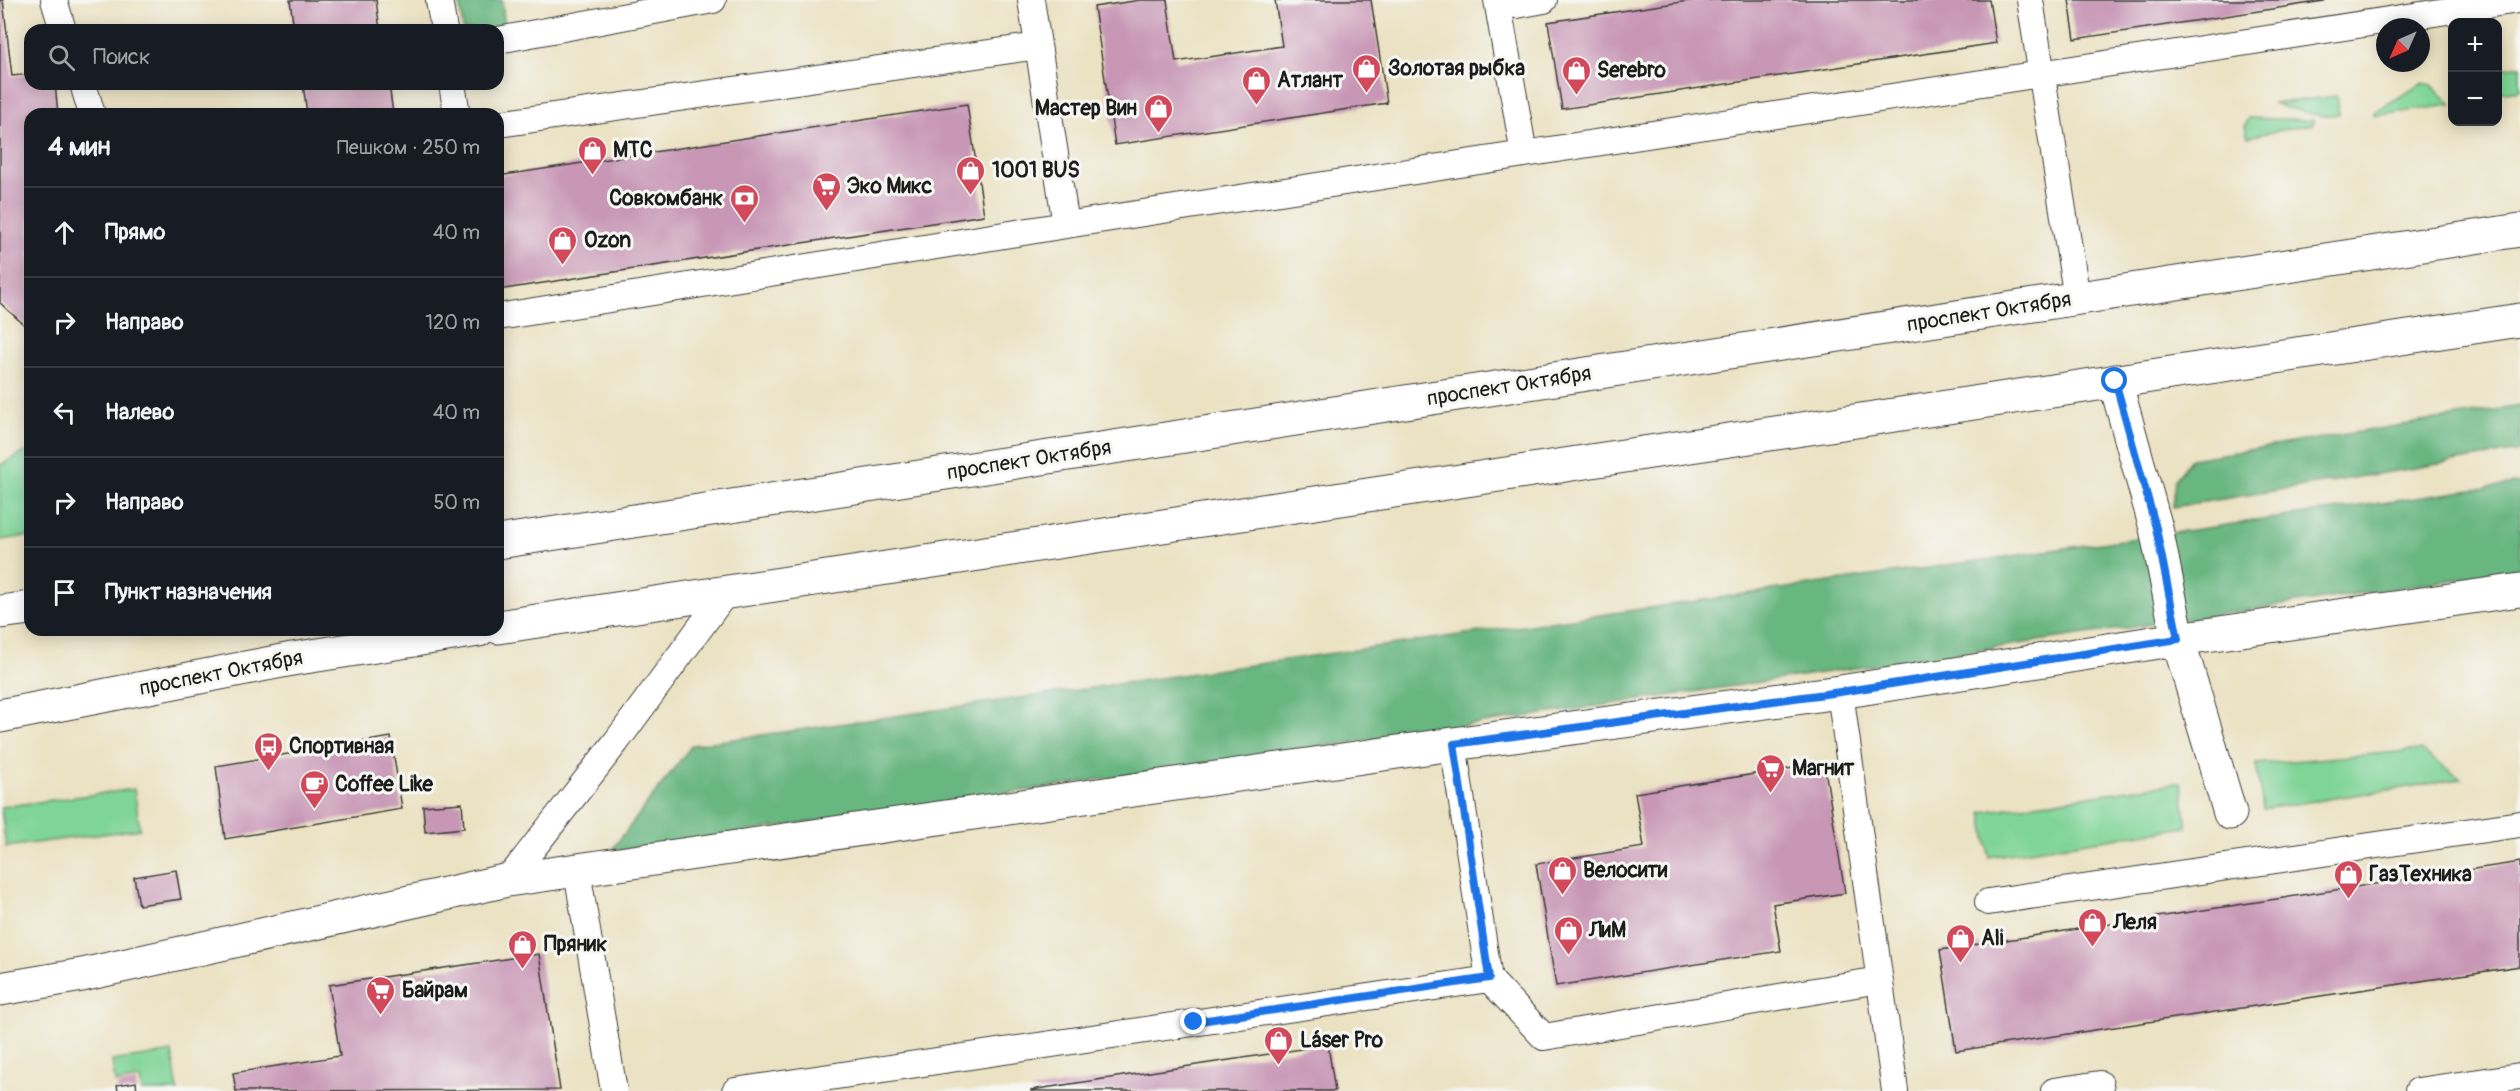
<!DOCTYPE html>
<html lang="ru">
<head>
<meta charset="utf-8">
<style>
	:root { --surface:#171b24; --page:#242831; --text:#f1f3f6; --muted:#9ea1a6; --line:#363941 }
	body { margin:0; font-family:Pangolin,sans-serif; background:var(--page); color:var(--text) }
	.controls { position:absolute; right:18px; top:18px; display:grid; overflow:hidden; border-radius:12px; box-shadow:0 3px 15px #0003 }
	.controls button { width:54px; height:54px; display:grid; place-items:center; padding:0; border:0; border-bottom:2px solid var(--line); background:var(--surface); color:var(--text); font:30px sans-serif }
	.compass { position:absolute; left:2376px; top:18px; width:54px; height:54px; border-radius:50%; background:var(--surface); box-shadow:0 3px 15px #0003; rotate:225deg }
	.stop { position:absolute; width:18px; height:18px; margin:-14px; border:4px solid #1a73e8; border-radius:50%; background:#fff }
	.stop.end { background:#1a73e8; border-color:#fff; box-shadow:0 2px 6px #0008 }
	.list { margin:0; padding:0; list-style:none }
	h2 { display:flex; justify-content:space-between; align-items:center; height:78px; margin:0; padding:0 24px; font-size:26px }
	h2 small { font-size:20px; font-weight:400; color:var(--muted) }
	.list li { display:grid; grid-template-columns:39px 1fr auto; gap:18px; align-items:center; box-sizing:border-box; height:90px; padding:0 24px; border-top:2px solid var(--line) }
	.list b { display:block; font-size:22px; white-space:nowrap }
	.list em { font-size:20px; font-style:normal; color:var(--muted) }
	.icon { flex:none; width:33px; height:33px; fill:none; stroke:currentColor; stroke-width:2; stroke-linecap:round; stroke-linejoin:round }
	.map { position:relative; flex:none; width:2520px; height:1091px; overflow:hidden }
	.search { position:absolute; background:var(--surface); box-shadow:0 3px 15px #0003; left:24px; top:24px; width:480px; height:66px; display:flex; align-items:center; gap:15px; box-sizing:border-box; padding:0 21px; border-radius:18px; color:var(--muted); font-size:22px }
	.panel { position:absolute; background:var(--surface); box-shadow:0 3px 15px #0003; left:24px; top:108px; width:480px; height:528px; border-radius:18px }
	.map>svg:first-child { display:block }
	.green { fill:#7fd497; stroke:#4e785a; stroke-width:1.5 }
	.forest { fill:#67b680; stroke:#42694e; stroke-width:1.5 }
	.building { fill:#c897b6 }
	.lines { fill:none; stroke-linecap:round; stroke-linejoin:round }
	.lane-casing { stroke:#3b3a35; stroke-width:28 }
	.street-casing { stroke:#3b3a35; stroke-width:35 }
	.primary-casing { stroke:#3b3a35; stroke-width:35 }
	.lane { stroke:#fff; stroke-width:26 }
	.street { stroke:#fff; stroke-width:33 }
	.primary { stroke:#fff; stroke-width:33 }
	.route { stroke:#1a73e8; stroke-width:8 }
	.labels { text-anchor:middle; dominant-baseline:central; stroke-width:6; stroke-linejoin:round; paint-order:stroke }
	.poi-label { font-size:21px; font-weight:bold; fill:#1c1c1c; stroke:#f6f6f2; text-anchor:start }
	.street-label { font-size:21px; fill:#1c1c1c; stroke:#f6f6f2 }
</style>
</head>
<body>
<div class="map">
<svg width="2520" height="1091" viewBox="0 0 2520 1091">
	<rect width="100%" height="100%" fill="#f6f6f2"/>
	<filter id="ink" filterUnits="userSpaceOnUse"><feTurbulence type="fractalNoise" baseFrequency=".0167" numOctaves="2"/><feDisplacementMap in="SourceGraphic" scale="12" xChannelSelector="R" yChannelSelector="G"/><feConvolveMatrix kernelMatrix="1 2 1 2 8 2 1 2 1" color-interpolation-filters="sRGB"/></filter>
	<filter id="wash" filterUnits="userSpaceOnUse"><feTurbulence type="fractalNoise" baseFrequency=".008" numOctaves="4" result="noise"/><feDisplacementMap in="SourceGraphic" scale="24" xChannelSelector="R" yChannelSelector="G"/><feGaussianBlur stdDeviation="1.35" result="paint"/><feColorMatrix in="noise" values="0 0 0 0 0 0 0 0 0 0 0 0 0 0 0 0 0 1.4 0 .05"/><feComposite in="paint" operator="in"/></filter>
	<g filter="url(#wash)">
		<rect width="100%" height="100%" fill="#ebe2c3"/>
		<path class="green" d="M 2520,66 L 2520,90 L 2498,93 L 2498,70 Z
			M 2423,83 L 2431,85 L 2451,105 L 2374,116 L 2374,112 Z
			M 2336,96 L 2339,114 L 2321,116 L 2272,104 Z
			M 2249,118 L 2313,120 L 2313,124 L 2248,137 L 2245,126 Z
			M 25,452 L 30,452 L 30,536 L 0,540 L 0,465 Z
			M 2421,750 L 2461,779 L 2263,809 L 2256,764 Z
			M 2181,782 L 2187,827 L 1989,857 L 1982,812 Z
			M 134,789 L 140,829 L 6,847 L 1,807 Z
			M 172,1052 L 178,1091 L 142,1091 L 140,1079 L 115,1083 L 112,1061 Z"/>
		<path class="forest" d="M 459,0 L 502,0 L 505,27 L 463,30 Z
			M 2520,406 L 2520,451 L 2173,507 L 2175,480 L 2191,459 Z
			M 2520,483 L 2520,570 L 610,852 L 692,745 Z"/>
		<g id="blocks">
			<path class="building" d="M 0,0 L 3,0 L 12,76 L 30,74 L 30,84 L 55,84 L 58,114 L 30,114 L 30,330 L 0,303 Z
				M 290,0 L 376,0 L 380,30 L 294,30 Z
				M 1141,0 L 1167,0 L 1176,62 L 1282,46 L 1275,0 L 1371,0 L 1387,103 L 1115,145 L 1094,7 Z
				M 1695,0 L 1989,0 L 1996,43 L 1562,109 L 1548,22 Z
				M 2069,0 L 2323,0 L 2324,1 L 2075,39 Z
				M 303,84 L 389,84 L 393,114 L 307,114 Z
				M 967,104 L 984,215 L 498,290 L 498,176 Z
				M 391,737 L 402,809 L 225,839 L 216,766 Z
				M 1824,763 L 1845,893 L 1773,904 L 1781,951 L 1556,986 L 1536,864 L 1644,847 L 1635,793 Z
				M 462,803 L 464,828 L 425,832 L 423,806 Z
				M 2520,862 L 2520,966 L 1956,1051 L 1940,950 Z
				M 176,870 L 181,899 L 139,905 L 134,877 Z
				M 539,954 L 560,1090 L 236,1091 L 233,1073 L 340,1056 L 329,985 Z
				M 1328,1045 L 1335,1091 L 1031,1091 L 1031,1090 Z
				M 136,1082 L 137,1091 L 118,1091 L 117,1085 Z"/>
		</g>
	</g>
	<g filter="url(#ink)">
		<use href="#blocks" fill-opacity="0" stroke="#3b3a35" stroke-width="1.5"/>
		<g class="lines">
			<defs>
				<path id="lane" d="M 54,0 L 63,30
					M 439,0 L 444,30
					M 1031,0 L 1066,225
					M 1497,0 L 1524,154
					M 2030,0 L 2077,299
					M 1517,5 L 1544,0
					M 498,40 L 713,0
					M 83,84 L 92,114
					M 452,84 L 457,114
					M 498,124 L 1038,46
					M 498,317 L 1066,225 L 2518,0
					M 1840,692 L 1895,1091
					M 1453,744 L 1489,979 L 1544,1037 L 1879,980
					M 577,871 L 614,1091
					M 508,880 L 616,742 L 727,591
					M 1988,902 L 2520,824
					M 735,1091 L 1489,979
					M 2054,1091 L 2100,1084 L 2101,1091
					M 2418,1091 L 2520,1076"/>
				<path id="street" d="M 2115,381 L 2156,528 L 2178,639 L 2230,813
					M 0,989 L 82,975 L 508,880 L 1453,744 L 1840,692 L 2178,639 L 2520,590"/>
				<path id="primary" d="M 498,542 L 2520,230
					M 0,612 L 30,608
					M 498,627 L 2520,320
					M 0,716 L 292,659 L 479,630"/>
			</defs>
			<use href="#lane" class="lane-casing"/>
			<use href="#street" class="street-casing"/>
			<use href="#primary" class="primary-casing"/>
			<use href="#lane" class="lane"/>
			<use href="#street" class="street"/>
			<use href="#primary" class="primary"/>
		</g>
	</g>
	<g class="lines" filter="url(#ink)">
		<path class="route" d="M 1194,1022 L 1489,978 L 1454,744 L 1840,692 L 2178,639 L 2156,528 L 2115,381"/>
	</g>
	<defs>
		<symbol id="shop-pin" viewBox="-11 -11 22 30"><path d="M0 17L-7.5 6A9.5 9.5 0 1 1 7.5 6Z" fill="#d1495b" stroke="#f6f6f2"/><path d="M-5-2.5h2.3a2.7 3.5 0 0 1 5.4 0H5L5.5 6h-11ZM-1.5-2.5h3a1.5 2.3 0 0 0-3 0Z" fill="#fff"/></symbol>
		<symbol id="supermarket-pin" viewBox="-11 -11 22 30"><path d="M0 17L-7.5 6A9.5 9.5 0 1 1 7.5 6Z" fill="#d1495b" stroke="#f6f6f2"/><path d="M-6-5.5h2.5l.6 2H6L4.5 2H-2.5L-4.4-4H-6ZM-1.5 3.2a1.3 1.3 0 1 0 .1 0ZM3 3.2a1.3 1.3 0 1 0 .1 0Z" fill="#fff"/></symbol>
		<symbol id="bank-pin" viewBox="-11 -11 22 30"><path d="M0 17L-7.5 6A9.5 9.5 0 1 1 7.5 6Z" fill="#d1495b" stroke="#f6f6f2"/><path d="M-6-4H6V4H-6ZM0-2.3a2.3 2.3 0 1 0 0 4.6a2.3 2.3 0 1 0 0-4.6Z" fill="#fff"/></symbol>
		<symbol id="bus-pin" viewBox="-11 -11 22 30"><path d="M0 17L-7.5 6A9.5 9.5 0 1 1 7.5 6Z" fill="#d1495b" stroke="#f6f6f2"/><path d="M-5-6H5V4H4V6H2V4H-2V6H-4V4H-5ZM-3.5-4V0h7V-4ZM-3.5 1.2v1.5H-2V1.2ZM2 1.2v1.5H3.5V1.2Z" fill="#fff"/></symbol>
		<symbol id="cafe-pin" viewBox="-11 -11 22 30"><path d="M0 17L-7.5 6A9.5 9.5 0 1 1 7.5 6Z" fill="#d1495b" stroke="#f6f6f2"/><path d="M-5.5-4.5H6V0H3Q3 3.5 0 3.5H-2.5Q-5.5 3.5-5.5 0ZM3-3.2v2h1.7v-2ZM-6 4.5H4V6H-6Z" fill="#fff"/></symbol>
	</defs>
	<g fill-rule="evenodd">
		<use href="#shop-pin" x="1350" y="52" width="33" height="45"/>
		<use href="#shop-pin" x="1560" y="54" width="33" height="45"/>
		<use href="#shop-pin" x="1240" y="64" width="33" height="45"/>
		<use href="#shop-pin" x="1142" y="92" width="33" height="45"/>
		<use href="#shop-pin" x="576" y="134" width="33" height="45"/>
		<use href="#shop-pin" x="954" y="154" width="33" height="45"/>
		<use href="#supermarket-pin" x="810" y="170" width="33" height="45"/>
		<use href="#bank-pin" x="728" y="182" width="33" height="45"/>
		<use href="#shop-pin" x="546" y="224" width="33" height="45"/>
		<use href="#bus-pin" x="252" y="730" width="33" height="45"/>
		<use href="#supermarket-pin" x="1754" y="752" width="33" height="45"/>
		<use href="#cafe-pin" x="298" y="768" width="33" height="45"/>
		<use href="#shop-pin" x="1546" y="854" width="33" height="45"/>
		<use href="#shop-pin" x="2332" y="858" width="33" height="45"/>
		<use href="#shop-pin" x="2076" y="906" width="33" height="45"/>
		<use href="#shop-pin" x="1552" y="914" width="33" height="45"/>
		<use href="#shop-pin" x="1944" y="922" width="33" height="45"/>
		<use href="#shop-pin" x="506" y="928" width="33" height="45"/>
		<use href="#supermarket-pin" x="364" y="974" width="33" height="45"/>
		<use href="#shop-pin" x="1262" y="1024" width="33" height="45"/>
	</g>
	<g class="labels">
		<g class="poi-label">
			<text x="1388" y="68">Золотая рыбка</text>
			<text x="1597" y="70">Serebro</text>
			<text x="1277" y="80">Атлант</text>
			<text x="1137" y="108" text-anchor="end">Мастер Вин</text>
			<text x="613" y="150">МТС</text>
			<text x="992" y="170">1001 BUS</text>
			<text x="847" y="186">Эко Микс</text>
			<text x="723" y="198" text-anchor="end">Совкомбанк</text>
			<text x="584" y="240">Ozon</text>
			<text x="289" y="746">Спортивная</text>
			<text x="1792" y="768">Магнит</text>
			<text x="335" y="784">Coffee Like</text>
			<text x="1583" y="870">Велосити</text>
			<text x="2369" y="874">ГазТехника</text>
			<text x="2113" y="922">Леля</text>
			<text x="1589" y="930">ЛиМ</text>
			<text x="1981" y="938">Ali</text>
			<text x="544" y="944">Пряник</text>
			<text x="402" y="990">Байрам</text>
			<text x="1300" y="1040">Láser Pro</text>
		</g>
		<g class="street-label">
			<text transform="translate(1989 312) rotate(-9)">проспект Октября</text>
			<text transform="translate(1509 386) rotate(-9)">проспект Октября</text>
			<text transform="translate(1029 460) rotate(-9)">проспект Октября</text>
			<text transform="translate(221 673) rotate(-11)">проспект Октября</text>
		</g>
	</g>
</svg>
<div class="controls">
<button>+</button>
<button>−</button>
</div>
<svg class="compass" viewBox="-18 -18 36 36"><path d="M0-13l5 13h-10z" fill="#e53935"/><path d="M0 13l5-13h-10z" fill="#9ea1a6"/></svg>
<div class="stop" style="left:2115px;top:381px"></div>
<div class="stop end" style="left:1194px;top:1022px"></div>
<div class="search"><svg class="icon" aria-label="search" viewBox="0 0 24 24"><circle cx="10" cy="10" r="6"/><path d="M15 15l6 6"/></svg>Поиск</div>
<section class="panel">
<h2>4 мин<small>Пешком · 250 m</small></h2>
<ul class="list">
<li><svg class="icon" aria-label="ahead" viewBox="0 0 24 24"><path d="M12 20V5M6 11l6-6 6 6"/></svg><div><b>Прямо</b></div><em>40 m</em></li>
<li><svg class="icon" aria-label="right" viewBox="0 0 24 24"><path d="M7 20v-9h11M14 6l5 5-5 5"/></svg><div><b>Направо</b></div><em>120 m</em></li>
<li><svg class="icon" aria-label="left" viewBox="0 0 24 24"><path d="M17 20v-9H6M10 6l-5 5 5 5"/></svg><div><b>Налево</b></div><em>40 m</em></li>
<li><svg class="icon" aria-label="right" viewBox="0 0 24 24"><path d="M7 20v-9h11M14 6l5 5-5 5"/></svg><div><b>Направо</b></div><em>50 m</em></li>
<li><svg class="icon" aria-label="arrive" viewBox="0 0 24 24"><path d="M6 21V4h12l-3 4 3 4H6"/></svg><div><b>Пункт назначения</b></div></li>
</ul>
</section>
</div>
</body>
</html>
